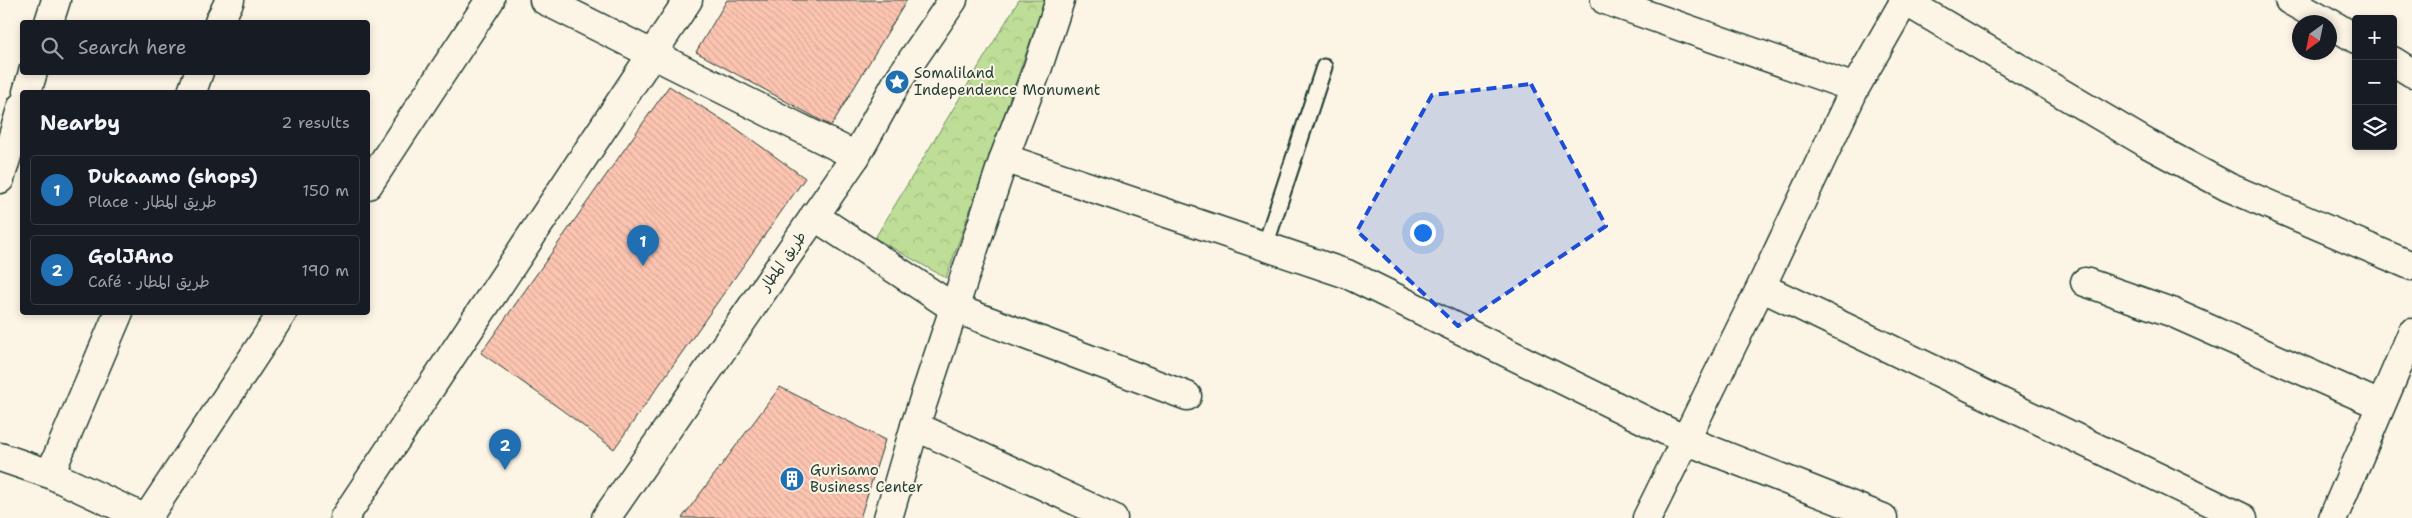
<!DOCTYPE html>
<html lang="en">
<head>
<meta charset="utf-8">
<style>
	:root { --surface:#171b24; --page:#242831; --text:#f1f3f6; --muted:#9ea1a6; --line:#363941; --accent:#1f6fb2 }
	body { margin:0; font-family:"Shantell Sans","Playpen Sans Arabic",sans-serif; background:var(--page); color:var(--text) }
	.controls { position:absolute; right:15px; top:15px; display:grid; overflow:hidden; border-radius:5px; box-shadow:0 2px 8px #0003 }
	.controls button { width:45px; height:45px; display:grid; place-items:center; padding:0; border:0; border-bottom:1px solid var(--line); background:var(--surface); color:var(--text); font:25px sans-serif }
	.compass { position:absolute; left:2292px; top:15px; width:45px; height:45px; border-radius:50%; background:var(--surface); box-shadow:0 2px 8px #0003; rotate:213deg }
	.you { position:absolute; left:1422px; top:232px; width:18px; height:18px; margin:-12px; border:4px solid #fff; border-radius:50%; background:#1a73e8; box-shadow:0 0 0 8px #1a73e833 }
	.badge { display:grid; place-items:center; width:32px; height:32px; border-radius:50%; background:var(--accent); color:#fff; font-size:16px; font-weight:700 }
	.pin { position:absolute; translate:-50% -41px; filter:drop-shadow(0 1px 2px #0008) }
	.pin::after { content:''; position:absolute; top:26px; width:18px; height:15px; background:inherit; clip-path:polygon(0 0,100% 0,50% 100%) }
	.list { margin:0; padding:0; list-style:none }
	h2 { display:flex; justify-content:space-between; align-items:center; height:65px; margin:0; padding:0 20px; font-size:21px }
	h2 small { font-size:16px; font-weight:400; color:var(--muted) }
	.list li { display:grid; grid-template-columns:32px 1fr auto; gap:15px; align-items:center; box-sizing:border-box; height:70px; margin:0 10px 10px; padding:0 10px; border:1px solid var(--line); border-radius:5px }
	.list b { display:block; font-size:19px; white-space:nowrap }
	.list p { margin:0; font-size:16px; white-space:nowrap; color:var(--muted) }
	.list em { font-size:16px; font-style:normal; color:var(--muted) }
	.icon { flex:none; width:28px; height:28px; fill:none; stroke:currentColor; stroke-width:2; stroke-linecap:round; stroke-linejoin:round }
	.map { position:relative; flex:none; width:2412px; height:518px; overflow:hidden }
	.search { position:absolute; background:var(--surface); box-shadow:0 2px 8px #0003; left:20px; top:20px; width:350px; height:55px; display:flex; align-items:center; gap:12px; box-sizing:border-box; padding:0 18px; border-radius:5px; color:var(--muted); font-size:19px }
	.panel { position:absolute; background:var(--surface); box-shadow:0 2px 8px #0003; left:20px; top:90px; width:350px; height:225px; border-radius:5px }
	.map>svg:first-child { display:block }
	.forest { fill:url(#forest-crowns); stroke:#6e8d65 }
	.building { fill:url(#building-back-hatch); stroke:#1f3d34 }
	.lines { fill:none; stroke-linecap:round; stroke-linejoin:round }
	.lane-casing { stroke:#1f3d34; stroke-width:19 }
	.street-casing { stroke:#1f3d34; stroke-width:31 }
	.secondary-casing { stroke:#1f3d34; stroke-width:31 }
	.lane { stroke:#fcf5e5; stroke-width:15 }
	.street { stroke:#fcf5e5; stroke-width:28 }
	.secondary { stroke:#fcf5e5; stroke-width:28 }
	.marked { fill:#1d4ed8; fill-opacity:0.2; stroke:#1d4ed8; stroke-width:4; stroke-dasharray:10 6; stroke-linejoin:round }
	.labels { text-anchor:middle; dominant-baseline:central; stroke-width:4; stroke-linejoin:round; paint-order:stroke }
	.poi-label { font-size:15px; fill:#1f3d34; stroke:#fcf5e5; text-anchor:start }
	.street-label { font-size:15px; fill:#1f3d34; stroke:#fcf5e5 }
</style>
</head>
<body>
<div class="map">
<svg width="2412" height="518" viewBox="0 0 2412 518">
	<defs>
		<pattern id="forest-crowns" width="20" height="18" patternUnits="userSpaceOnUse" patternTransform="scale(1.25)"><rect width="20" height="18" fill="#bedd96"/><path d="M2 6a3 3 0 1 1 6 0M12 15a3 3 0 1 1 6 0" fill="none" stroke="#a3bf82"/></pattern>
		<pattern id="building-back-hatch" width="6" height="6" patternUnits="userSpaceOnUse" patternTransform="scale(1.25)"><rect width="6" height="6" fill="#fdc5b1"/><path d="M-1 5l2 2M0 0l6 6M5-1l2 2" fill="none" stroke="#d8aa99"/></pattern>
	</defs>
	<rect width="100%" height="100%" fill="#fcf5e5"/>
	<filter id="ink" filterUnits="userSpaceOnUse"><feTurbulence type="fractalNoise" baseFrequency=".02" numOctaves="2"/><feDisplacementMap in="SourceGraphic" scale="10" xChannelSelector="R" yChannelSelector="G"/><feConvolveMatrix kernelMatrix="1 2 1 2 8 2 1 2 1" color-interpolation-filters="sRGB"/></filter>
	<g filter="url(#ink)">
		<path class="forest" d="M 1019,0 L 1045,0 L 946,278 L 875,238 Z"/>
		<path class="building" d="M 727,0 L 907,0 L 831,126 L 696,52 Z
			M 669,86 L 737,129 L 805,178 L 614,449 L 562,410 L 481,353 Z
			M 780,387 L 885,440 L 860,518 L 682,518 Z"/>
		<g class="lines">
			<defs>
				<path id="lane" d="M 1265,246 L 1324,67"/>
				<path id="street" d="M 544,0 L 856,156
					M 1605,0 L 1855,88
					M 1903,0 L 2148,144 L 2228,187 L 2412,266
					M 2289,0 L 2328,22
					M 49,22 L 56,0
					M 219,22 L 230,0
					M 2330,23 L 2356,39
					M 2393,61 L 2412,73
					M 27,92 L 33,72
					M 192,92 L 199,72
					M 1004,158 L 1347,274 L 1685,440 L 1883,518
					M 0,179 L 22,106
					M 368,185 L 490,0
					M 814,216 L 954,308 L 1187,396
					M 2085,282 L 2171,312 L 2380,405
					M 1761,287 L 2243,518
					M 915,426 L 1113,518
					M 0,457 L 50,474 L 144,518
					M 50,474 L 119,312
					M 147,518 L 283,312
					M 344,518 L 688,0
					M 1647,518 L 1761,287 L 1855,88 L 1905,0
					M 2333,518 L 2412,333"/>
				<path id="secondary" d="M 606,518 L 856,156 L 897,82 L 953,0
					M 888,518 L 915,426 L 1004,158 L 1037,70 L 1060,0"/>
			</defs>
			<use href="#lane" class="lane-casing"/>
			<use href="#street" class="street-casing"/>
			<use href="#secondary" class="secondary-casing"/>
			<use href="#lane" class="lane"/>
			<use href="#street" class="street"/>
			<use href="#secondary" class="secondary"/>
		</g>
	</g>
	<path class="marked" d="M 1531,84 L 1606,226 L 1458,326 L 1357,231 L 1432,95 Z"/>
	<defs>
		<symbol id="sight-disc" viewBox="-11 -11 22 22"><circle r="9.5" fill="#1f6fb2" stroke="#fcf5e5"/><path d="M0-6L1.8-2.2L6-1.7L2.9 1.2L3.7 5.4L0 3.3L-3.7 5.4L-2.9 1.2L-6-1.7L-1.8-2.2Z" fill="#fff"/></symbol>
		<symbol id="building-disc" viewBox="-11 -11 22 22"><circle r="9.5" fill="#1f6fb2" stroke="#fcf5e5"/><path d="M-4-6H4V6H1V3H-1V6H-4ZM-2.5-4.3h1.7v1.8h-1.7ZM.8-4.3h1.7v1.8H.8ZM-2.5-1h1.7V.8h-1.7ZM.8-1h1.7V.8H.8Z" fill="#fff"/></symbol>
	</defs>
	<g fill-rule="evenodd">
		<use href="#sight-disc" x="883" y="68" width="28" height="28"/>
		<use href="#building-disc" x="778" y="465" width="28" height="28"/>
	</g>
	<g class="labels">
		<g class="poi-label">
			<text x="914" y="73">Somaliland<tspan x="914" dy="17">Independence Monument</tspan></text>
			<text x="810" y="470">Gurisamo<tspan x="810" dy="17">Business Center</tspan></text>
		</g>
		<g class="street-label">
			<text transform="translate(783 261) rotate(-55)">طريق المطار</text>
		</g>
	</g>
</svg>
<div class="controls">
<button>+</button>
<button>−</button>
<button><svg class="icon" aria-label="layers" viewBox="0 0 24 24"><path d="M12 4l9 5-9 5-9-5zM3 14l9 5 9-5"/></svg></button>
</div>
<svg class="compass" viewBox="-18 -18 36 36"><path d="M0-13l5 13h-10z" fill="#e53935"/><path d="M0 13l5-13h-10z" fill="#9ea1a6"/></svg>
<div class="you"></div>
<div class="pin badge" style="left:643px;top:266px">1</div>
<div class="pin badge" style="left:505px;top:470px">2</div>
<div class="search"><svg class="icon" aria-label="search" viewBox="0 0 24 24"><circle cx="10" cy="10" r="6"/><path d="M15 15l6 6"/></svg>Search here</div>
<section class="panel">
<h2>Nearby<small>2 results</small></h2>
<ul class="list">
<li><span class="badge">1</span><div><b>Dukaamo (shops)</b><p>Place · طريق المطار</p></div><em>150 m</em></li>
<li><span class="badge">2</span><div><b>GolJAno</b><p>Café · طريق المطار</p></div><em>190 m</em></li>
</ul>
</section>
</div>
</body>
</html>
